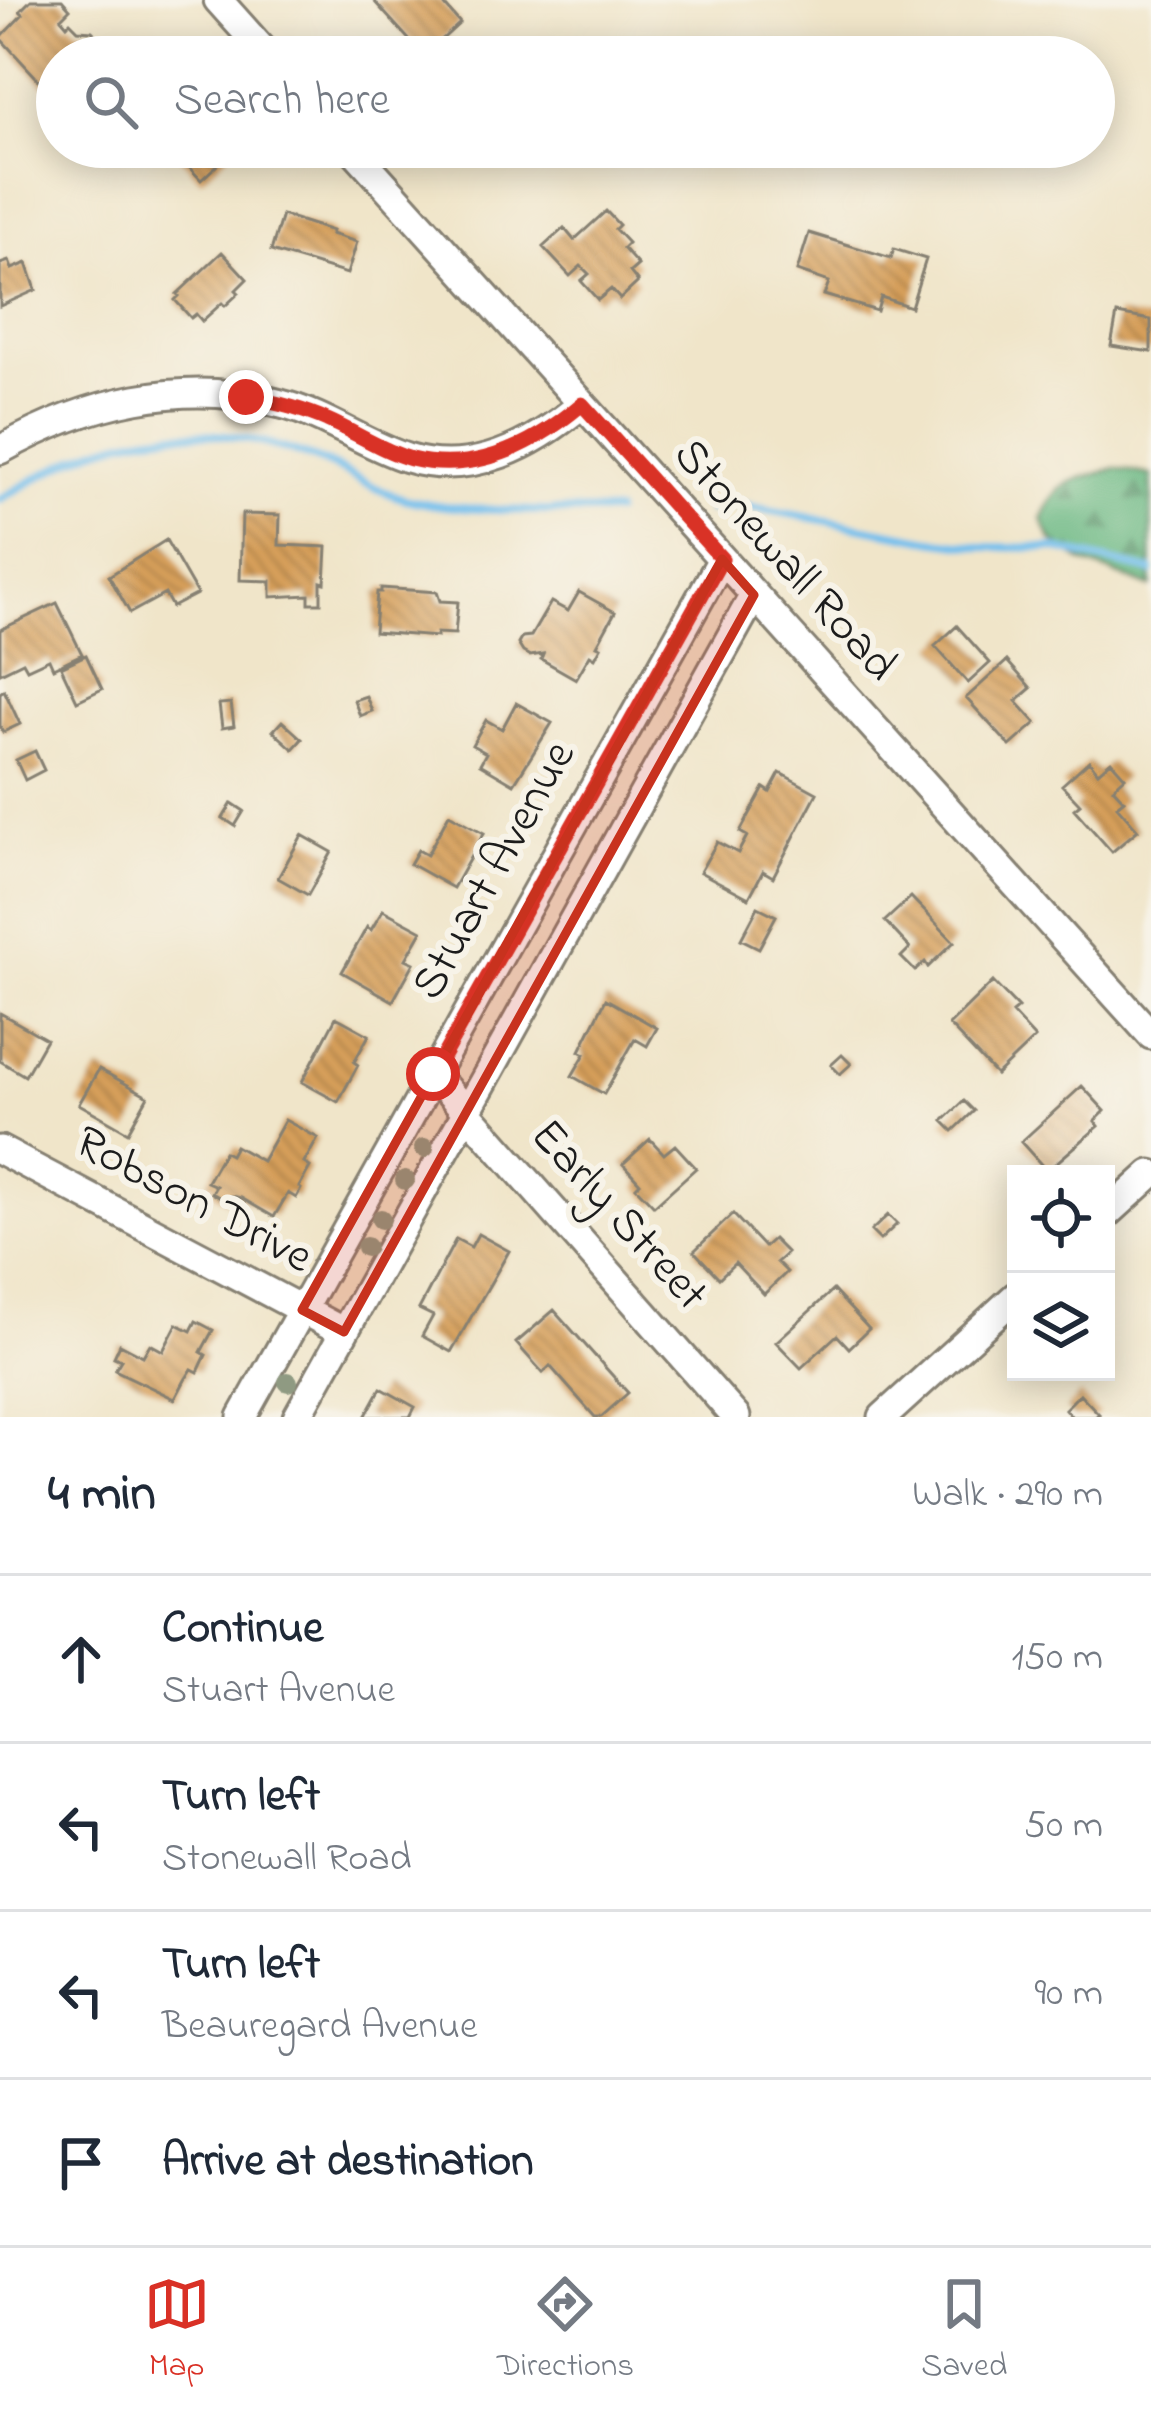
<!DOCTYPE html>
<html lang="en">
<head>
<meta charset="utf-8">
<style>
	:root { --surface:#fff; --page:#f6f6f7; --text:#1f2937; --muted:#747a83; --line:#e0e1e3; --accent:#d93025 }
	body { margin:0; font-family:"Indie Flower",sans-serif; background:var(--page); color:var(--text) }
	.controls { position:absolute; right:36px; bottom:36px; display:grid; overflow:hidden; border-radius:0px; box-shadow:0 6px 30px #0003 }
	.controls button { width:108px; height:108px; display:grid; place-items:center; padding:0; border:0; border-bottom:3px solid var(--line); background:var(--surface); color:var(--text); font:60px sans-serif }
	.stop { position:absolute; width:36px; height:36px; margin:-27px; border:9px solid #d93025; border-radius:50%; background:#fff }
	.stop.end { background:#d93025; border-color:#fff; box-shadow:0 3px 12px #0008 }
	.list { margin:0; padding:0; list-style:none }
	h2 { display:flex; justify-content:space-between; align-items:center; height:156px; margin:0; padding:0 48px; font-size:51px }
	h2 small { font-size:39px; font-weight:400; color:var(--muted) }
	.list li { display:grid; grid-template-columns:78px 1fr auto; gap:36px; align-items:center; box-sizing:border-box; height:168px; padding:0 48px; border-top:3px solid var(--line) }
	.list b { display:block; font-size:45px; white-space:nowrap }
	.list p { margin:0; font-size:39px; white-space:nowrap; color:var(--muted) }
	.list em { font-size:39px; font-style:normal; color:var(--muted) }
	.icon { flex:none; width:66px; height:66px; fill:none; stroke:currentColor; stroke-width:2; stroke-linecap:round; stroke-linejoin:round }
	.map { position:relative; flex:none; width:1151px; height:1417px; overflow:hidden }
	.search { position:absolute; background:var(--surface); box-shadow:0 6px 30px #0003; left:36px; right:36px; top:36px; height:132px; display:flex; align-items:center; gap:30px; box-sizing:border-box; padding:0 42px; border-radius:66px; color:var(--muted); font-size:45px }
	.sheet { height:828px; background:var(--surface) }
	nav { display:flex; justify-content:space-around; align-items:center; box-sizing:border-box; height:168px; border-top:3px solid var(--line); background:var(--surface); font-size:33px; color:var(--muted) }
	nav a { display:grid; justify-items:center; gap:6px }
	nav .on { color:var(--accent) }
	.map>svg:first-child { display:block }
	.forest { fill:url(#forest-firs); stroke:#426a4e; stroke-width:3 }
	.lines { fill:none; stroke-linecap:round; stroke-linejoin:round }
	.stream { stroke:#74c0ed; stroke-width:8 }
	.building { fill:url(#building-back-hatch) }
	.minor-casing { stroke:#868072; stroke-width:33 }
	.minor { stroke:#fff; stroke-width:27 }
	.tree { fill:#8f9a82 }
	.route { stroke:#d93025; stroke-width:15 }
	.marked { fill:#c8321e; fill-opacity:0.2; stroke:#c8321e; stroke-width:9; stroke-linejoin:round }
	.labels { text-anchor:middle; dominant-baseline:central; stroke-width:12; stroke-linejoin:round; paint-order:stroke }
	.street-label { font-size:48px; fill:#1c1c1c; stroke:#f7f3e8 }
</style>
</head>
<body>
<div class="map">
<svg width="1151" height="1417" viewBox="0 0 1151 1417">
	<defs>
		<pattern id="forest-firs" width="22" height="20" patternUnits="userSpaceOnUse" patternTransform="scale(3)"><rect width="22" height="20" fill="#68b781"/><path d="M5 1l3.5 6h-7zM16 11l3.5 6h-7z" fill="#559469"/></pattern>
		<pattern id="building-back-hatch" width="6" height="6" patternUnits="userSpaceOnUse" patternTransform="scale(3)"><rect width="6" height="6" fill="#d69f5a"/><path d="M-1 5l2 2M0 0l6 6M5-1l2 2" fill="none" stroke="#ad814a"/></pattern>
	</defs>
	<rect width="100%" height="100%" fill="#f7f3e8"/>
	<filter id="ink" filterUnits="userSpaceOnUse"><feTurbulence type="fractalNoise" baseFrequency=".00833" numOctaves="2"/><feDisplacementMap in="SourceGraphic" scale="24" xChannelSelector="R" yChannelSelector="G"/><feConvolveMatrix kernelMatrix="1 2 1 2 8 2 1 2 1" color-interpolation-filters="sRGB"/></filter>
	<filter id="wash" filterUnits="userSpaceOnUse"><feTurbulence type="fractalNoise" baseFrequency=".004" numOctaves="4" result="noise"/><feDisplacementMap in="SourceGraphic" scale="48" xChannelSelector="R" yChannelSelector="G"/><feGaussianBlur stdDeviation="2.7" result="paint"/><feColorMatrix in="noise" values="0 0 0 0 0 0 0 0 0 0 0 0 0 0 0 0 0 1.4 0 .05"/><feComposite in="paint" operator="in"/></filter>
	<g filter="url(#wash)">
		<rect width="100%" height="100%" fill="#f0e5c9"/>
		<path class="forest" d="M 1116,468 L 1151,475 L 1151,587 L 1082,562 L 1051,539 L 1042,519 C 1059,476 1076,481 1116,468 Z"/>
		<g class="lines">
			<path class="stream" d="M 0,499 C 27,484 53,468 81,456 C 157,422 237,430 313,458 C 347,470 378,494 414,501 C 474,514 552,510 615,512
				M 710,510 L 729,503 L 937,541 L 982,547 L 1053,548 L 1151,571"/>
		</g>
		<g id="blocks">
			<path class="building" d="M 31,0 L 62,0 L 70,9 L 61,18 L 67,25 L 70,22 L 78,30 L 92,31 L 97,36 L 102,48 L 100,57 L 57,57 L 57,78 L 46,88 L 0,38 L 23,14 L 20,11 Z
				M 373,0 L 440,0 L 460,23 L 424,56 Z
				M 170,147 L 220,147 L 228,155 L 201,180 Z
				M 606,211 L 619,225 L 615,229 L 628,243 L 623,248 L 638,265 L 630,272 L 638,282 L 620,299 L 611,289 L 598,300 L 581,281 L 589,274 L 581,266 L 570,276 L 543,247 L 564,228 L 574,240 Z
				M 282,215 L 332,231 L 331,234 L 357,242 L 347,274 L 271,251 Z
				M 809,233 L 891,258 L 894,249 L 926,259 L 911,307 L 881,297 L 877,311 L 824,295 L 829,282 L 797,271 Z
				M 222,252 L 247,279 L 236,290 L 239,293 L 225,306 L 222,303 L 202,321 L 196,314 L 191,318 L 175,300 L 179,296 L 177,294 Z
				M 9,261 L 12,269 L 27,263 L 36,290 L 0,306 L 0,264 Z
				M 1117,314 L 1151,320 L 1151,352 L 1111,346 Z
				M 242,514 L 280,515 L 279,545 L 327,547 L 325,583 L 321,582 L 321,603 L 309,603 L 309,595 L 271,597 L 271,581 L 240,580 Z
				M 166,540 L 197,594 L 172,607 L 165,594 L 130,613 L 109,576 Z
				M 381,588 L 437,592 L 440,601 L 458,602 L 455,634 L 437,633 L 437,637 L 374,632 L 377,592 L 381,592 Z
				M 579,592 L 615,612 L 597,645 L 601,647 L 595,658 L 590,655 L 576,679 L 541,659 L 543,654 L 530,656 L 523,652 L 518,644 L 522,637 L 531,636 L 551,602 L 568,611 Z
				M 57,603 L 82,654 L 53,668 L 49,659 L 27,669 L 23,662 L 0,673 L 0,630 Z
				M 957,626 L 990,663 L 968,683 L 935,646 Z
				M 86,655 L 102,689 L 77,701 L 61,667 Z
				M 1007,661 L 1031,688 L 1016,701 L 1036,723 L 1010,746 L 966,698 Z
				M 4,690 L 20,724 L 3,732 L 0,726 L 0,693 Z
				M 366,696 L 372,711 L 360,716 L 354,700 Z
				M 231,703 L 234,726 L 222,728 L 219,704 Z
				M 516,703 L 552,723 L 514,784 L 480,764 L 486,753 L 472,745 L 486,720 L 502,729 Z
				M 282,721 L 302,739 L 293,749 L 273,731 Z
				M 35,751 L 44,770 L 25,780 L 16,760 Z
				M 1089,761 L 1098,772 L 1111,761 L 1125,777 L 1113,788 L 1124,800 L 1117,806 L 1138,830 L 1112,852 L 1074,809 L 1080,804 L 1062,785 Z
				M 780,773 L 817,793 L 773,877 L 763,871 L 749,898 L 700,872 L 717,842 L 738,853 L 747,836 L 740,832 L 764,788 L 770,792 Z
				M 232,803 L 244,811 L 235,826 L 223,818 Z
				M 449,814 L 484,833 L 453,888 L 410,864 L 418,850 L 427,855 Z
				M 302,835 L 332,852 L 308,895 L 278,878 Z
				M 911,897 L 954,942 L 928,967 L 925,962 L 915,971 L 901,957 L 910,948 L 885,921 Z
				M 758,907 L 776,916 L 759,948 L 741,939 Z
				M 383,910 L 422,931 L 406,959 L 414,963 L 393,1001 L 342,972 L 367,927 L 371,930 Z
				M 993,982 L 1018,1008 L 1012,1013 L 1035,1038 L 996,1075 L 949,1025 Z
				M 606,999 L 657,1028 L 647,1046 L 635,1039 L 604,1094 L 572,1076 L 585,1054 L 580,1051 Z
				M 0,1013 L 46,1039 L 25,1076 L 0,1061 Z
				M 336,1017 L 369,1035 L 354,1062 L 358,1065 L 338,1102 L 302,1082 Z
				M 842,1055 L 851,1064 L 840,1074 L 831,1065 Z
				M 99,1069 L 148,1096 L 128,1132 L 79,1104 Z
				M 1082,1086 L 1105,1111 L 1095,1121 L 1099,1126 L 1047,1171 L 1021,1142 Z
				M 964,1101 L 974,1111 L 953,1131 L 943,1121 Z
				M 285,1120 L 318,1138 L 304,1163 L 310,1167 L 299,1187 L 301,1189 L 296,1198 L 288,1193 L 274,1217 L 241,1198 L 232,1196 L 229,1203 L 212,1193 L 216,1186 L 207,1182 L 224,1152 L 230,1155 L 235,1146 L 262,1161 Z
				M 650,1139 L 664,1154 L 675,1145 L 696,1168 L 654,1206 L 636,1187 L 640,1183 L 623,1164 Z
				M 733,1214 L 764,1247 L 773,1239 L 787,1253 L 777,1262 L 787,1272 L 764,1294 L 735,1263 L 719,1278 L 694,1251 Z
				M 888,1215 L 897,1224 L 880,1240 L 871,1231 Z
				M 478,1234 L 509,1251 L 451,1352 L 422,1336 L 433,1316 L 419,1309 L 456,1239 L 471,1247 Z
				M 833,1290 L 869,1329 L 849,1348 L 837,1335 L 801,1368 L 776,1342 Z
				M 554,1310 L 628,1393 L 601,1417 L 595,1417 L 550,1366 L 543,1373 L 516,1343 Z
				M 196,1321 L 213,1330 L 201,1352 L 206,1355 L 198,1372 L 192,1369 L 185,1380 L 175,1399 L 115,1370 L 121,1360 L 114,1357 L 120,1344 L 143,1356 L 150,1344 L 163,1351 L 177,1324 L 191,1331 Z
				M 381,1388 L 415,1407 L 410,1417 L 365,1417 Z
				M 1080,1394 L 1099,1414 L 1095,1417 L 1072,1417 L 1065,1409 Z"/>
		</g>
	</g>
	<g filter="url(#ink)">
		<use href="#blocks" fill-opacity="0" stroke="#868072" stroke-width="3"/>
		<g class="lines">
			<defs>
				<path id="minor" d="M 218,0 L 269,57
					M 351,147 L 1151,1035
					M 0,450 C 85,402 184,377 281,404 C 326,415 363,444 407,458 C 472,478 534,445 582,404
					M 433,1074 L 736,1417
					M 0,1150 L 344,1332
					M 1106,1215 L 1151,1174
					M 242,1417 L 722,559
					M 297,1417 L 754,595
					M 883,1417 L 1016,1296"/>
			</defs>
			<use href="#minor" class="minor-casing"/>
			<use href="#minor" class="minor"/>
		</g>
		<g class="tree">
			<circle cx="424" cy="1148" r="10"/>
			<circle cx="405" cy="1180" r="10"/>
			<circle cx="381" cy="1219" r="10"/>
			<circle cx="366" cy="1247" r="10"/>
			<circle cx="288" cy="1382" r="10"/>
		</g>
	</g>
	<g class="lines" filter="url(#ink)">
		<path class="route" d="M 246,397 C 274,402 301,408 327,420 C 355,432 382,451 411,459 C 476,475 534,445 582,404 L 722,559 L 433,1074"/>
	</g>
	<path class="marked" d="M 722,559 L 754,595 L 344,1332 L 302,1310 Z"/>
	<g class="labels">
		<g class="street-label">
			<text transform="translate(784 561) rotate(48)">Stonewall Road</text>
			<text transform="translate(495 871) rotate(-61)">Stuart Avenue</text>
			<text transform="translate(193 1201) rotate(28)">Robson Drive</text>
			<text transform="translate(618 1216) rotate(48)">Early Street</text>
		</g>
	</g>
</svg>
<div class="controls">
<button><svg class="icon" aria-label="locate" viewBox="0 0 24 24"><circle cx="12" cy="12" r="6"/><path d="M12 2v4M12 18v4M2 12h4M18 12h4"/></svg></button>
<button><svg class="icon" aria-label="layers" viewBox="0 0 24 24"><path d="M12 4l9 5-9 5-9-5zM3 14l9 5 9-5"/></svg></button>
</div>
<div class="stop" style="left:433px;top:1074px"></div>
<div class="stop end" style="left:246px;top:397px"></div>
<div class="search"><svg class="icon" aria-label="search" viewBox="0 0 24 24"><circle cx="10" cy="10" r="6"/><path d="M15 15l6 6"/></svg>Search here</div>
</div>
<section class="sheet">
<h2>4 min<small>Walk · 290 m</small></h2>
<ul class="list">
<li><svg class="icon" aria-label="ahead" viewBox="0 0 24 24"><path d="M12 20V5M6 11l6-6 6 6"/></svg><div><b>Continue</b><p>Stuart Avenue</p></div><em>150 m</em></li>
<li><svg class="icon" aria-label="left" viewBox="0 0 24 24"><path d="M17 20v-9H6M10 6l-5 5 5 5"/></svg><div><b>Turn left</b><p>Stonewall Road</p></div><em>50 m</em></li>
<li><svg class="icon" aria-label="left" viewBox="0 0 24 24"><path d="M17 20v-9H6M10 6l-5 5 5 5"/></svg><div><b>Turn left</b><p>Beauregard Avenue</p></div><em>90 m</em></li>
<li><svg class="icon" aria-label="arrive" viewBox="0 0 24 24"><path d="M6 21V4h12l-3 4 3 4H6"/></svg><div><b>Arrive at destination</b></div></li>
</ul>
</section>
<nav>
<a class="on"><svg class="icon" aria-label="map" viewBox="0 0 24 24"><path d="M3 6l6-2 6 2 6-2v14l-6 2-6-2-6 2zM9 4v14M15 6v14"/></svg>Map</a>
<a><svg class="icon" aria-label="directions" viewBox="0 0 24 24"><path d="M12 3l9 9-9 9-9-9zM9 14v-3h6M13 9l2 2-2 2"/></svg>Directions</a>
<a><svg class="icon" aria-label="saved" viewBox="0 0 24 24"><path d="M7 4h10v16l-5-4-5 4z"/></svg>Saved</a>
</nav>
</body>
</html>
